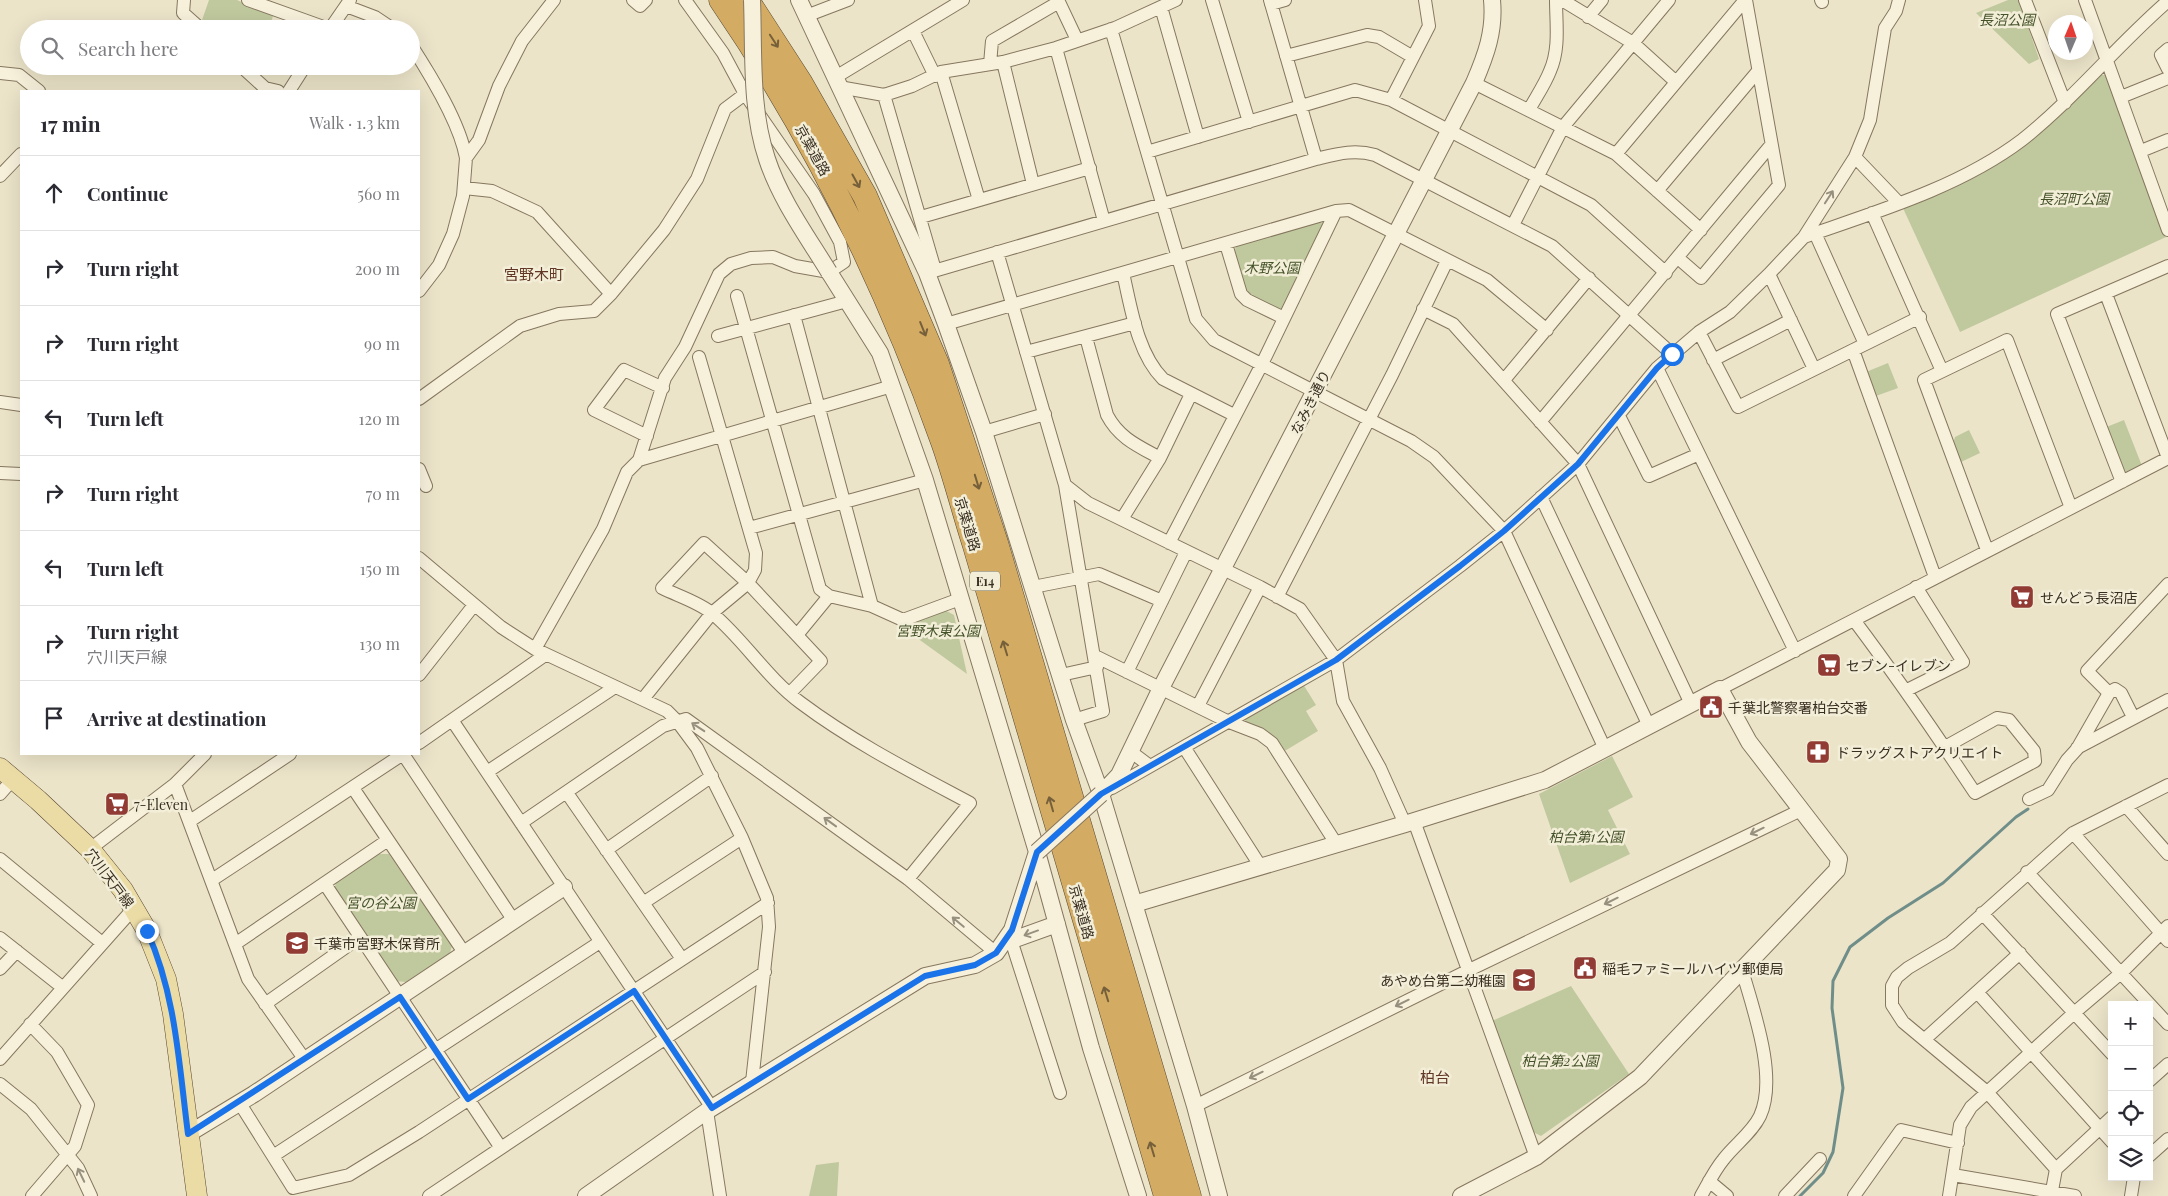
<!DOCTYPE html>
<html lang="en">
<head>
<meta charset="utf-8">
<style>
	:root { --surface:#fff; --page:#f2f2f3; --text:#2b2b33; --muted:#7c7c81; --line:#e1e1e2 }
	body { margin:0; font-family:"Playfair Display","Noto Sans JP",serif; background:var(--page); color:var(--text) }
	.controls { position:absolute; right:15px; bottom:15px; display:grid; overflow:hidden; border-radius:0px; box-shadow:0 5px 20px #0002 }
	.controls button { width:45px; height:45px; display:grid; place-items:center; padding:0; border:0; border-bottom:1px solid var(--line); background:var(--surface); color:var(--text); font:25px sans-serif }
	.compass { position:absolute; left:2048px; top:15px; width:45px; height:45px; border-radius:50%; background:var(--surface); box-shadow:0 5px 20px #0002; rotate:2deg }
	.stop { position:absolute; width:15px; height:15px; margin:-11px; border:4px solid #1a73e8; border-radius:50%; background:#fff }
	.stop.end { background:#1a73e8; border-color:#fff; box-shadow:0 1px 5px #0008 }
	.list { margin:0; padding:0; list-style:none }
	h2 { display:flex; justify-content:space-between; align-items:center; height:65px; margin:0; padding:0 20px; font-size:21px }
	h2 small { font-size:16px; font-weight:400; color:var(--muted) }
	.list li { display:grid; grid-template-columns:32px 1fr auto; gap:15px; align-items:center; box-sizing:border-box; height:75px; padding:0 20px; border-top:1px solid var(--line) }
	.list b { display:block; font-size:19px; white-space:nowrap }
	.list p { margin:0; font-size:16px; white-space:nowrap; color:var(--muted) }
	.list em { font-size:16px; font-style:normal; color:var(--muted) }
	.icon { flex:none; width:28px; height:28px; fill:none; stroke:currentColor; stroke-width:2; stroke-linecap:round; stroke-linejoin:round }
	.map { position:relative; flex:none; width:2168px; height:1196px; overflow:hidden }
	.search { position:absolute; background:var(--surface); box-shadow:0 5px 20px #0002; left:20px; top:20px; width:400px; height:55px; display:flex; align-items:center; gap:12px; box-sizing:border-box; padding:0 18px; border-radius:28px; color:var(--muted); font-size:19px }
	.panel { position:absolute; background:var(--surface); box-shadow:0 5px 20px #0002; left:20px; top:90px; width:400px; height:665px; border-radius:0px }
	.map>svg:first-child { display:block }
	.green { fill:#c0c99e }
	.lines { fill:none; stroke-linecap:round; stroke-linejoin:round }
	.stream { stroke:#708e89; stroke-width:3 }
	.minor-casing { stroke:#86775f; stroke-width:14 }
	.tertiary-casing { stroke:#86775f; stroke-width:18 }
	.primary-casing { stroke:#554633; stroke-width:21 }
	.motorway-casing { stroke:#554633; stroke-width:25 }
	.minor { stroke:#f7f1dc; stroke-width:12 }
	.tertiary { stroke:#f7f1dc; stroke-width:16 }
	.primary { stroke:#ebdba5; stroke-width:20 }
	.motorway { stroke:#d3ab62; stroke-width:24 }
	.tertiary-bridge-casing { stroke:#86775f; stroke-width:18; stroke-linecap:butt }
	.tertiary-bridge { stroke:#f7f1dc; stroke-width:16 }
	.oneway { stroke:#76603b }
	.oneway2 { stroke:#98907e }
	.route { stroke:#1a73e8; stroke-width:6 }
	.labels { text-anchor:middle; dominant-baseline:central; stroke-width:5; stroke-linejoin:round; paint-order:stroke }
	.shield { fill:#f3eed8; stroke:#706858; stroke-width:1 }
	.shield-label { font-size:12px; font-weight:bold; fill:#382e21 }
	.park-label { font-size:14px; font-style:italic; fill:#45532a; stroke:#f3eed8 }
	.street-label { font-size:14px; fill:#382e21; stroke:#f3eed8 }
	.poi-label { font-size:14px; fill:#382e21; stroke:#f3eed8; text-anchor:start }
	.neighbourhood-label { font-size:15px; fill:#613624; stroke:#f3eed8 }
</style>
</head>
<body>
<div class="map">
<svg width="2168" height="1196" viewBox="0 0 2168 1196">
	<rect width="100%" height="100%" fill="#ebe4c9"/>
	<path class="green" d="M 209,0 L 237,0 L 273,16 L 269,29 L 207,29 L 201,23 Z
		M 2008,0 L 2019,0 L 2039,59 L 2029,64 L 1976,13 Z
		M 2101,75 L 2109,75 L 2166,237 L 1960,332 L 1902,206 L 2034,135 Z
		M 1318,220 L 1326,227 L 1285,312 L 1246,296 L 1234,251 L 1238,243 Z
		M 1888,363 L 1898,388 L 1876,396 L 1866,372 Z
		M 2124,420 L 2142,466 L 2125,475 L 2104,428 Z
		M 1969,430 L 1980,453 L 1961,462 L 1953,443 L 1955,437 Z
		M 941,608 L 954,615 L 967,674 L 899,625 Z
		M 1303,684 L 1316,705 L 1306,711 L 1318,731 L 1283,752 L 1246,725 L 1245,719 Z
		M 1612,756 L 1633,797 L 1608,810 L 1630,854 L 1570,883 L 1539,794 Z
		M 379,854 L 389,854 L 452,946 L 450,953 L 406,982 L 395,981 L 334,893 L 336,881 Z
		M 1571,986 L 1629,1074 L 1541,1136 L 1531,1131 L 1492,1021 Z
		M 839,1162 L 837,1196 L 809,1196 L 816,1165 Z"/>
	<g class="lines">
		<path class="stream" d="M 1800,1196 L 1823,1173 L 1833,1152 L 1843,1088 L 1832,1008 L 1833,981 L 1850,947 L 1888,918 L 1943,883 L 2016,817 L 2028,809"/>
		<defs>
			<path id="minor" d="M 184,0 L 183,13 L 201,29
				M 248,0 L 329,29
				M 633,0 L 640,6 L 646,0
				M 1212,0 L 1249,122
				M 1270,0 L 1316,159
				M 1562,0 L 1633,43 L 1676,82
				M 1821,0 L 1822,2
				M 2025,0 L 2065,103
				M 2085,0 L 2168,230
				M 1271,4 L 1285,0
				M 346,6 L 375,17 L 393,29
				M 1161,7 L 1198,137
				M 806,16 L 848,0
				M 1588,17 L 1602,0
				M 330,29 L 350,0
				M 1111,29 L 1196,319 L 1214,340 L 1411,441 L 1434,457 L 1504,531 L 1605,749
				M 913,31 L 935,76
				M 411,45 C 431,76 460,123 466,158
				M 1056,48 L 1104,221
				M 2168,49 L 2161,55 L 2168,69
				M 1286,56 L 1367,35 L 1379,37 L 1413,57
				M 1003,62 L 1033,184
				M 990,64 L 992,41 L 1059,2 L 1077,40
				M 241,66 L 265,88 L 278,91
				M 941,72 L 979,200
				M 0,73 L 19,75 L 39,91
				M 834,78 L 963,0
				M 1474,83 L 1616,154 L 1701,230
				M 839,87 L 884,95 L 912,86 L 941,72 L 1003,62 L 1056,48 L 1115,28 L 1176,0
				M 289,91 L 305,66
				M 884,95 L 935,270
				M 2121,97 L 2168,78
				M 1391,100 L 1429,26 L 1425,0
				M 1529,110 C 1536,97 1545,84 1550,71 C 1560,49 1556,23 1556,0
				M 2141,151 L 2168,140
				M 1147,152 L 1355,90 L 1391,100 L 1591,205 L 1666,273
				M 1616,154 L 1745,0
				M 1855,157 L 1898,202
				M 0,176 L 21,154
				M 464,188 L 492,191 L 537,212 L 611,294
				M 1657,191 L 1758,71
				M 1872,213 L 1942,371
				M 921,217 L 1090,168
				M 1513,225 L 1563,127 L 1669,0
				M 1815,233 L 1865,344
				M 1804,237 C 1876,212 1960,187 2022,140 C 2075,98 2117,45 2168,1
				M 1226,244 L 1241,294 L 1247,300 L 1284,318
				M 997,252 L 1065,485 L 1103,711 L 1074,720
				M 1678,258 L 1701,278 L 1779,185 L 1746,0
				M 927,273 L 1316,159 C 1337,154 1354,149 1375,155 L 1552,246 L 1672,354
				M 1123,273 C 1131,307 1137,353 1163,379 L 1234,415
				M 1769,274 L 1814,369
				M 419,291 L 439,265 L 453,234 L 463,196 L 466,158 L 479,140 L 499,86 L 522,41 L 554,0
				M 737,296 L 820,589 L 829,596 L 872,606 L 903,620 L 960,599
				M 1423,309 L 1453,324 L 1578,464 L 1691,704
				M 794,315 L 872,606
				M 946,324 L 1336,211 L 1349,210 L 1487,280 L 1547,330
				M 1699,332 L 1738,407 L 1920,317
				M 718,336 L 847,301
				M 1086,337 L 1107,415 C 1119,438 1138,446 1160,458
				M 1853,350 L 1935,577
				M 1026,352 L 1135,323
				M 1713,360 L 1791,320
				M 1657,368 L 1795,651
				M 1504,380 L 1589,278
				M 419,399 L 520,326 L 559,314 L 594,311 L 611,294 L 664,230 L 697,179 L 725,109 L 745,94
				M 0,402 L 21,405
				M 1619,416 L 1649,476 L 1699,454
				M 1540,422 L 1771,145
				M 984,432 L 1045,414
				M 647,436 L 594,410 L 624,370 L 663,388
				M 639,460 L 892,386
				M 419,469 L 426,486
				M 0,473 L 21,474
				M 2122,482 L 2057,314 L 2168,266
				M 1065,485 L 1088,503 L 1260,587 L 1300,609 L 1336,660 L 1343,701 L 1380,768 L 1405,824
				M 1541,497 L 1649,726
				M 1122,519 L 1160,458 L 1191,394
				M 749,528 L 925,480
				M 1169,543 L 1262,364 L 1336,211
				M 1987,550 L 1924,380 L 2007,340 L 2071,508
				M 419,558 L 501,627 L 535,649 L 667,711 L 677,721 L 697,748 L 742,838 L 767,898 L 769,927 L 752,1082
				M 1033,587 L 1099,574 L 1162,601
				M 1277,597 L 1392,375 L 1447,261
				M 1854,620 C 1896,676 1936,734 1975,793 L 2035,761 L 2034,751 L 2009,720 L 1997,718 L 1945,747
				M 797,635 L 829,596
				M 535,649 L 603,529 L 627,472 L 639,460 L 665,378 L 685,347 L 719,274 L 731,264 L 751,258 L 773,257 L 795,266 L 829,272 L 844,262 L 840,242 L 814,194 L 745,94 L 723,53 L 685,0
				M 1095,656 L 1229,722 L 1260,734 L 1272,743 L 1337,845
				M 1127,672 L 1186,552
				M 419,675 L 474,605
				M 1061,675 L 1097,667
				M 1720,689 L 2168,458 L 2106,294
				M 1907,690 L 1963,662 L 1916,587
				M 790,693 L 821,661 L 748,583 L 704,543 L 662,588 C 678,596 699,602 713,614 C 744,640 767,678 801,703 C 853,742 912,772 970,803 L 908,879
				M 2109,693 L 2087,671 L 2168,584
				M 643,699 L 712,613 L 748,583 L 755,570 L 756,553 L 699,357
				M 1198,706 L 1260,587
				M 452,720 L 712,1108
				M 419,743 L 545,655
				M 1184,747 L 1261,867
				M 2077,748 L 2168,700
				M 1130,751 L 1150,766
				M 403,754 L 514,921
				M 487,772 L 615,687
				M 175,784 L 248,979 L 305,1060
				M 353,788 L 465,954
				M 1112,788 L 1336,660 L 1460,566 L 1504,531 L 1578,464 L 1657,368 L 1699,332 L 1730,312 L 1769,274 L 1804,237 L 1855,157 L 1870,120 L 1885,28 L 1896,11 L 1899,0
				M 567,793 L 682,959
				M 0,794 L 13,779
				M 2029,799 L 2048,790 L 2067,760 L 2077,749 L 2109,693 L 2115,689 L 2121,693 L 2133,717
				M 2126,806 L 2168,854
				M 190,821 L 290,754
				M 1414,821 L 1536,1157
				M 521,823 L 663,726 L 686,719 L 908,879 L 996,953
				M 2073,833 L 2168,941
				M 90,849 L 175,784 L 205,754
				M 606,850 L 712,776
				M 0,859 L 102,943
				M 2027,872 L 2168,1024
				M 212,880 L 403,754
				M 325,884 L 501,1148
				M 643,903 L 742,838
				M 1982,913 L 2112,1054
				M 0,938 L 62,987
				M 1011,940 L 1060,1093
				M 235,944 L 388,840
				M 0,969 L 17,951
				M 1977,992 L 2112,1142
				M 265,1004 L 360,937
				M 30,1024 L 57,1052 L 88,1105 L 75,1146 L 32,1196
				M 1925,1039 L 2020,953
				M 0,1059 L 134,908
				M 2149,1081 L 2168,1064
				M 0,1084 L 31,1109 L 78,1168 L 91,1196
				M 239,1102 L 293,1188 L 349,1175 L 419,1132 L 768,903
				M 1195,1106 L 1467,971 L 1801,810
				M 707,1111 L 720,1196
				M 273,1156 L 600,942
				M 2149,1156 L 2168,1139
				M 2056,1169 L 1987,1092 L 1903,1022 L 1892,1005 L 1892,986 L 1897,977 L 1908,968 L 1950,943 L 2073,833 L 2168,785
				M 1953,1175 L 2075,1196
				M 1709,1181 L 1727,1196
				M 429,1196 L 765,972
				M 1701,1196 C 1708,1184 1714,1171 1723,1160 C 1734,1145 1752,1133 1760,1116 C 1778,1077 1753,1009 1742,970
				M 1785,1196 L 1820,1159
				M 1854,1196 L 1901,1130 L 1958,1143
				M 1949,1196 L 1960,1125 L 1971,1107 L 2074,1013 L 2121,973 L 2168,926
				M 2051,1196 L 2056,1169 L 2112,1117
				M 2131,1196 L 2134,1177"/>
			<path id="tertiary" d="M 799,0 L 927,273 L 946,324 L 984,432 L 1074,720 L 1101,794 L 1195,1106 L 1219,1196
				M 829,272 L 880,353 L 925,480 L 1037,852 L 1091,1048 L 1138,1196
				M 1101,794 L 1119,775 L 1161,688 L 1474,83 C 1486,55 1495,31 1492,0
				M 1134,904 L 1405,824 L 1545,780 L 1720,689 L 1749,742 L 1839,859 L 1837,870 L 1640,1077 L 1536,1157 L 1461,1196
				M 1004,943 L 1057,924
				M 188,1134 L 254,1094 L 564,887
				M 586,1196 L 707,1111 L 925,976 L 975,965 L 996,953 L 1012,930 L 1037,852"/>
			<path id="primary" d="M 0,768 L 38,800 L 90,849 L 123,890 L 147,931 L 166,979 L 173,1014 L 197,1196"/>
			<path id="motorway" d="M 721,0 C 815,137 887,285 943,442 C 955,476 964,512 975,546 L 1166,1196
				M 747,0 L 800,82 L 865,196 L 937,364 L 996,543 L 1189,1196"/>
		</defs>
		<use href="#minor" class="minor-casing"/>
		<use href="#tertiary" class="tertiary-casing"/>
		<use href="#primary" class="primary-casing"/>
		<use href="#motorway" class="motorway-casing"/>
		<use href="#minor" class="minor"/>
		<use href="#tertiary" class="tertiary"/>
		<use href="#primary" class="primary"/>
		<use href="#motorway" class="motorway"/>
		<defs>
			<path id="tertiary-bridge" d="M 752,0 C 754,52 750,109 767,159 C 780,199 807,236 829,272
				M 1037,852 L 1101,794"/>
		</defs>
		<use href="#tertiary-bridge" class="tertiary-bridge-casing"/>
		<use href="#tertiary-bridge" class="tertiary-bridge"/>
	</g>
	<defs><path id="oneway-shaft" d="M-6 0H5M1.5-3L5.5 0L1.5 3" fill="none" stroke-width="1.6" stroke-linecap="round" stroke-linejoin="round" transform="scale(1.25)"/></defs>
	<g class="oneway">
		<use href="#oneway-shaft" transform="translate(774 41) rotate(57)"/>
		<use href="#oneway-shaft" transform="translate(856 181) rotate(61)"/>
		<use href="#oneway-shaft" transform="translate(923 329) rotate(68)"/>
		<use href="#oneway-shaft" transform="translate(977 482) rotate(73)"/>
		<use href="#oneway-shaft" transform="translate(1005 648) rotate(-107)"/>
		<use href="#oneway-shaft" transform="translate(1051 804) rotate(-106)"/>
		<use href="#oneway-shaft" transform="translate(1106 994) rotate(-107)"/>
		<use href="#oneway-shaft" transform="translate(1152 1149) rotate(-107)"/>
	</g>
	<g class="oneway2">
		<use href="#oneway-shaft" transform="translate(1829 197) rotate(-57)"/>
		<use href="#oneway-shaft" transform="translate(698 727) rotate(-147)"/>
		<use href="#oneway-shaft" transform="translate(830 822) rotate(-144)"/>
		<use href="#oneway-shaft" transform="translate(1757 831) rotate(154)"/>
		<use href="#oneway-shaft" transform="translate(1611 901) rotate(154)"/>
		<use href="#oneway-shaft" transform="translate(958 922) rotate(-140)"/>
		<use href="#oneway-shaft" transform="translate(1031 933) rotate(160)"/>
		<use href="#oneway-shaft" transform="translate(1402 1003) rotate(154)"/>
		<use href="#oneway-shaft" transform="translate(1256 1075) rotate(154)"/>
		<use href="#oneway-shaft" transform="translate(81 1175) rotate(-116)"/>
	</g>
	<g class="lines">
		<path class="route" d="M 147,931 C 176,995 179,1065 188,1134 L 400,997 L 468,1099 L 634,991 L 712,1108 L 925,976 L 975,965 L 996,953 L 1012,930 L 1037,852 L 1101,794 L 1336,660 L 1460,566 L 1504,531 L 1578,464 L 1657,368 L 1672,354"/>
	</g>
	<defs>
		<symbol id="supermarket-square" viewBox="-11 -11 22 22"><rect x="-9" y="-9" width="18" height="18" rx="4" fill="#913b34" stroke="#f3eed8"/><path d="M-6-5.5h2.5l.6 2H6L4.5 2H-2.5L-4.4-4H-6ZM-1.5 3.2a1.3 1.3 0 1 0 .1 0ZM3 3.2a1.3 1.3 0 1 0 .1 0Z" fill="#fff"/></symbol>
		<symbol id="civic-square" viewBox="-11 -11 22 22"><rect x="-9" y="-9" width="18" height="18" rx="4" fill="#913b34" stroke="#f3eed8"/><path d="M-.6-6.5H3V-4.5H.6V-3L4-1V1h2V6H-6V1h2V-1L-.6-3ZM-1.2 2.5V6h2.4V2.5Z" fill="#fff"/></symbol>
		<symbol id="pharmacy-square" viewBox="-11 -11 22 22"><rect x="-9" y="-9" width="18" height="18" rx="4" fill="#913b34" stroke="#f3eed8"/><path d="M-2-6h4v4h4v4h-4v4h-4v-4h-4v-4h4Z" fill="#fff"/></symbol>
		<symbol id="school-square" viewBox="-11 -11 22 22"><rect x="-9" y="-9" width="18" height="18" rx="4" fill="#913b34" stroke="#f3eed8"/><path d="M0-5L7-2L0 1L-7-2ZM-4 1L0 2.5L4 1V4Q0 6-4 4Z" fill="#fff"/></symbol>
	</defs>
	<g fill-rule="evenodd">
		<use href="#supermarket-square" x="2008" y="583" width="28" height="28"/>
		<use href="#supermarket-square" x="1815" y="651" width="28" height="28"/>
		<use href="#civic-square" x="1697" y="693" width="28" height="28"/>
		<use href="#pharmacy-square" x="1804" y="738" width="28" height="28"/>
		<use href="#supermarket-square" x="103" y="790" width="28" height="28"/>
		<use href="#school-square" x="283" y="929" width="28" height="28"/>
		<use href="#civic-square" x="1571" y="954" width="28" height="28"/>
		<use href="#school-square" x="1510" y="966" width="28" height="28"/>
	</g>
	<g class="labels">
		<rect class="shield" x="970" y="571.5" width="30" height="19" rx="4"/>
		<g class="shield-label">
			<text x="985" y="581">E14</text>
		</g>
		<g class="park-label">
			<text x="2007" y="19">長沼公園</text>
			<text x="2074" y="198">長沼町公園</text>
			<text x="1272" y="267">木野公園</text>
			<text x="938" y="630">宮野木東公園</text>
			<text x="1586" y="836">柏台第1公園</text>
			<text x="381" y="902">宮の谷公園</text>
			<text x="1560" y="1060">柏台第2公園</text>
		</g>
		<g class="street-label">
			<text transform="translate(813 150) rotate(61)">京葉道路</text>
			<text transform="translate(1310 402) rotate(-63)">なみき通り</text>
			<text transform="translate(968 524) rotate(73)">京葉道路</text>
			<text transform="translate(110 878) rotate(53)">穴川天戸線</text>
			<text transform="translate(1082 912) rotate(74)">京葉道路</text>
		</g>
		<g class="poi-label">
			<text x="2040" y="597">せんどう長沼店</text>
			<text x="1846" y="665">セブン-イレブン</text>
			<text x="1728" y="707">千葉北警察署柏台交番</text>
			<text x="1836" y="752">ドラッグストアクリエイト</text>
			<text x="134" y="804">7-Eleven</text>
			<text x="314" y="943">千葉市宮野木保育所</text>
			<text x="1602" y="968">稲毛ファミールハイツ郵便局</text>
			<text x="1506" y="980" text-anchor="end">あやめ台第二幼稚園</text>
		</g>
		<g class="neighbourhood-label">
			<text x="534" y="274">宮野木町</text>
			<text x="1435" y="1077">柏台</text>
		</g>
	</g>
</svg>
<div class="controls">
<button>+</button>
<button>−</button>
<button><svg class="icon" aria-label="locate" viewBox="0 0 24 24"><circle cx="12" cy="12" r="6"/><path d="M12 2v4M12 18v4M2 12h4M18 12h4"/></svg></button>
<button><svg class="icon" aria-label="layers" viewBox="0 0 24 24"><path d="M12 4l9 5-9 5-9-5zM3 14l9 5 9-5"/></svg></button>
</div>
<svg class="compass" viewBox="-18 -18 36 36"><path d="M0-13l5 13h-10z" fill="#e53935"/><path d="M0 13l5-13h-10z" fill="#7c7c81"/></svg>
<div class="stop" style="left:1672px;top:354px"></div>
<div class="stop end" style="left:147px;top:931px"></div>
<div class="search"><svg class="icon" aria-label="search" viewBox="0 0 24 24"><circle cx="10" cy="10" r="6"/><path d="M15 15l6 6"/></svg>Search here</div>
<section class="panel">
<h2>17 min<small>Walk · 1.3 km</small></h2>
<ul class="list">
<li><svg class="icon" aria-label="ahead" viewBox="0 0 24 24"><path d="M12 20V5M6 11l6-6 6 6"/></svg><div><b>Continue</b></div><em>560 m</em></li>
<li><svg class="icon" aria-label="right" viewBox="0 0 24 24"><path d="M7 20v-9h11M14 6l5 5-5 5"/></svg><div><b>Turn right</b></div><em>200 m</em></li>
<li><svg class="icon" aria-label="right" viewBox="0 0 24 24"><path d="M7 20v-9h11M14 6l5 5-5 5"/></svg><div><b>Turn right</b></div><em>90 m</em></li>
<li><svg class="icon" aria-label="left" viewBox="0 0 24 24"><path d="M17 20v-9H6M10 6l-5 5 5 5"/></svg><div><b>Turn left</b></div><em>120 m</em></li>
<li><svg class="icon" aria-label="right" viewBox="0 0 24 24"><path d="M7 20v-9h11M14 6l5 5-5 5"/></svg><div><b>Turn right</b></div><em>70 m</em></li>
<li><svg class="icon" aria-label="left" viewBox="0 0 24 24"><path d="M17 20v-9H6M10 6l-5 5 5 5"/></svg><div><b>Turn left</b></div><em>150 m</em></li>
<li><svg class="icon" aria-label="right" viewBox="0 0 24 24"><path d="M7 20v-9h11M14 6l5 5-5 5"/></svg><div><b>Turn right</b><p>穴川天戸線</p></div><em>130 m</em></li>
<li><svg class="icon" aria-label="arrive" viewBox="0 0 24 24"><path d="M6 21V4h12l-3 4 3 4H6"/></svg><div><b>Arrive at destination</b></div></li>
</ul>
</section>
</div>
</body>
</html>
